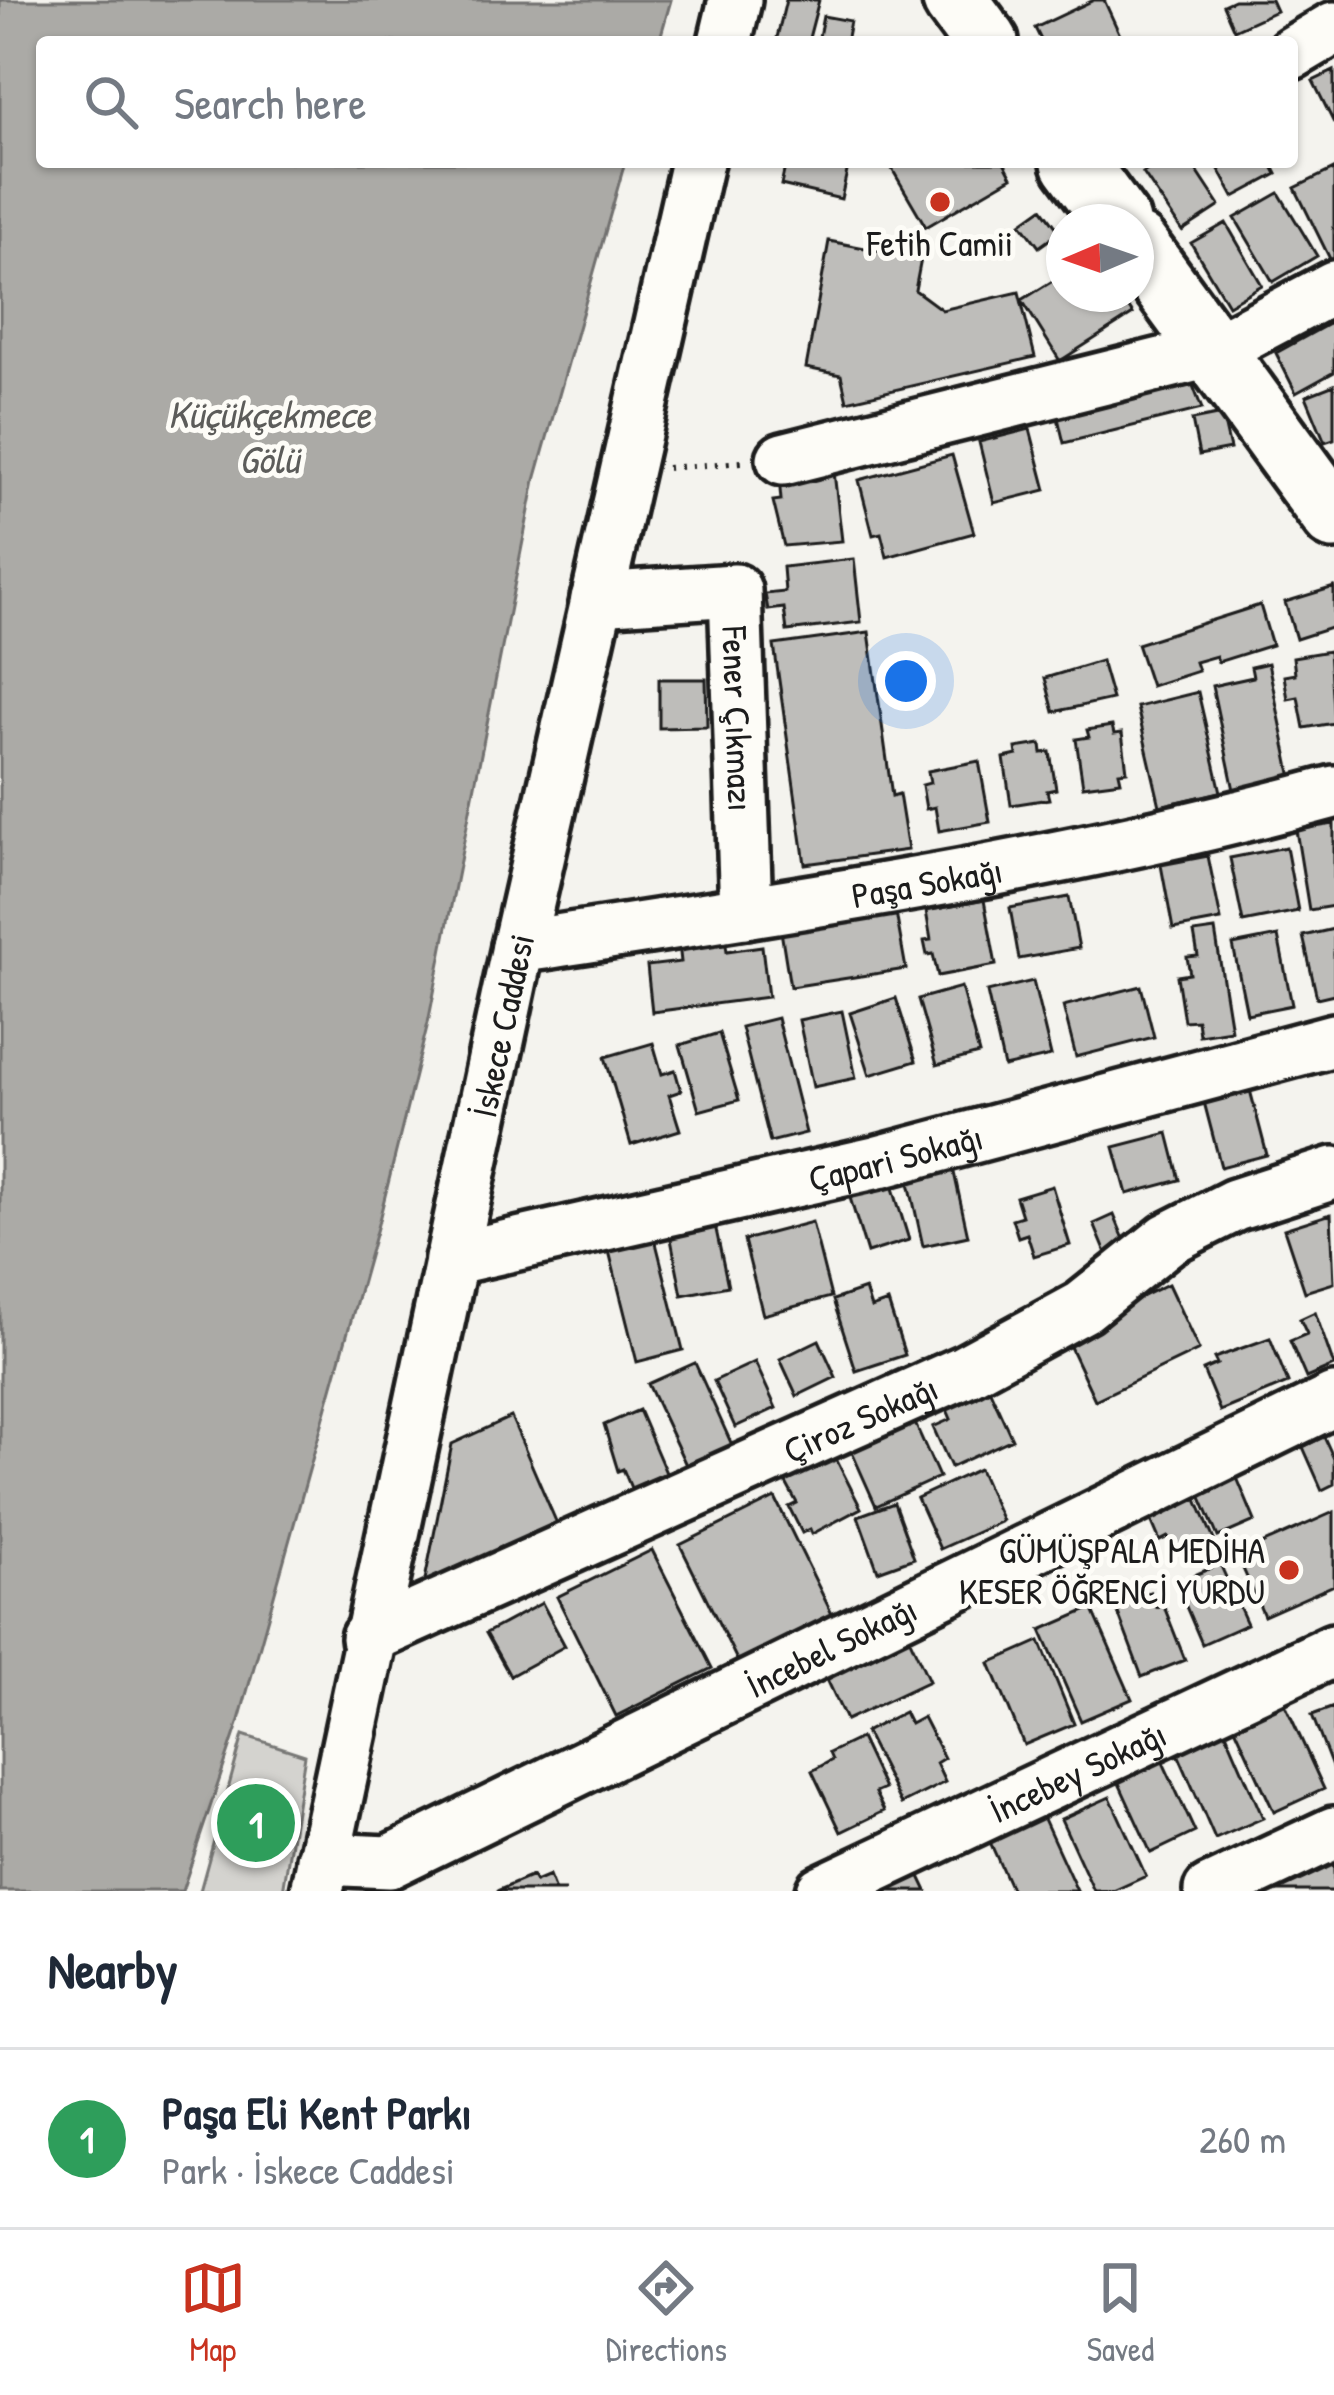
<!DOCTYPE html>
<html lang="en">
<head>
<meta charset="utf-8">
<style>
	:root { --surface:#fff; --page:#f6f6f7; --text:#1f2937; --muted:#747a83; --line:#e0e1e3; --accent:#c8321e }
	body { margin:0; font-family:"Patrick Hand",sans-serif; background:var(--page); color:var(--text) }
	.compass { position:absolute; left:1046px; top:204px; width:108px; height:108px; border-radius:50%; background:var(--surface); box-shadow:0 3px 9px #0004; rotate:268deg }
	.you { position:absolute; left:906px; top:681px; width:42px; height:42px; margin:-30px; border:9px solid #fff; border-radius:50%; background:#1a73e8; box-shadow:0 0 0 18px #1a73e833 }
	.badge { display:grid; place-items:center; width:78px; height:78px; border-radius:50%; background:var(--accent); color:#fff; font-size:39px; font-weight:700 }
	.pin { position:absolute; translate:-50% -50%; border:6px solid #fff; box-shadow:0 3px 12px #0006 }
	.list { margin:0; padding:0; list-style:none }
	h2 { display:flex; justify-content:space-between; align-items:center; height:156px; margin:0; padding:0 48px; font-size:51px }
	h2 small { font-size:39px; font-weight:400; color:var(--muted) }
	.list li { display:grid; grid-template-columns:78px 1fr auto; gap:36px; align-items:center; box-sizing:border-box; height:180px; padding:0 48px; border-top:3px solid var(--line) }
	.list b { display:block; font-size:45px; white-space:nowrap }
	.list p { margin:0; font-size:39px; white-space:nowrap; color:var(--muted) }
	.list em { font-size:39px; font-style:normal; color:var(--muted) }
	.icon { flex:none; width:66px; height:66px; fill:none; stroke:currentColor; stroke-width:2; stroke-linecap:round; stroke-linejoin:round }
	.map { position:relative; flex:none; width:1334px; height:1891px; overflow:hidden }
	.search { position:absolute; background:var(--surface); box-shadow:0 3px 9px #0004; left:36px; right:36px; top:36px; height:132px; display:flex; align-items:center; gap:30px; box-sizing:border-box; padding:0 42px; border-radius:12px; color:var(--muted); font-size:45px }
	.sheet { height:336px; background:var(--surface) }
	nav { display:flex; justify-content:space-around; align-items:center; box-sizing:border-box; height:168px; border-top:3px solid var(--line); background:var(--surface); font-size:33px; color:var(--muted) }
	nav a { display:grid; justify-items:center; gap:6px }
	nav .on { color:var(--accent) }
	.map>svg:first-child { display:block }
	.park { fill:#d4d3cf; stroke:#787876; stroke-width:3 }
	.water { fill:#abaaa6; stroke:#72716f; stroke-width:3 }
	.building { fill:#bebdba; stroke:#1c1c1c; stroke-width:3 }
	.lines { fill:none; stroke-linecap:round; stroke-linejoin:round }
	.minor-casing { stroke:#1c1c1c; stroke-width:60 }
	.major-casing { stroke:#1c1c1c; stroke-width:72 }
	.path { stroke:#1c1c1c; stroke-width:6; stroke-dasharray:3 9; stroke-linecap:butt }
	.minor { stroke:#fdfcf7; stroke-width:51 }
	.major { stroke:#fdfcf7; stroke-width:63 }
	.poi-dot { fill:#c8321e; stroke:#fdfcf7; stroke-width:4.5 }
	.labels { text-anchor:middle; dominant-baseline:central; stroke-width:10; stroke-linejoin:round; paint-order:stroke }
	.poi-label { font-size:36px; fill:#1c1c1c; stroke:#fdfcf7 }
	.street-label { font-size:36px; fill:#1c1c1c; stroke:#fdfcf7 }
	.water-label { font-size:39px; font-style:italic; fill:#5c5c5a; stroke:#fdfcf7 }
</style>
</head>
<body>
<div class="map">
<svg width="1334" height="1891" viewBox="0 0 1334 1891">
	<rect width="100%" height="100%" fill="#f4f3ee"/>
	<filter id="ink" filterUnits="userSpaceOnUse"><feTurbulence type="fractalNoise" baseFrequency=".00833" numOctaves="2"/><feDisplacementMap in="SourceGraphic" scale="24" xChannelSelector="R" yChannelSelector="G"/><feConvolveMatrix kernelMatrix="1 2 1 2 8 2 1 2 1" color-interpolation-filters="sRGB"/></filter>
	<g filter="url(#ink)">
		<path class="park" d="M 243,1735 L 305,1755 L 283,1891 L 200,1891 Z"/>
		<path class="water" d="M 0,0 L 671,0 L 659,42 L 42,42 L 42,162 L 625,162 L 535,480 L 428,1023 L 378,1224 L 238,1724 L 182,1891 L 0,1891 Z"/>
		<path class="building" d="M 786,0 L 819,0 L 808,42 L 776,42 Z
			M 1094,0 L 1104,0 L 1120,35 L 1106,42 L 1042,42 L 1035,28 Z
			M 1234,0 L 1271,0 L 1276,11 L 1234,30 L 1223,5 Z
			M 823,16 L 850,21 L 846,42 L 818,42 Z
			M 1334,71 L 1334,123 L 1313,81 Z
			M 786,162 L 849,162 L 841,199 L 781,185 Z
			M 888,162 L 1004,162 L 1012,177 L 926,227 Z
			M 1160,162 L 1191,162 L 1220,206 L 1182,231 L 1143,173 Z
			M 1215,162 L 1271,162 L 1277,174 L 1234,197 Z
			M 1334,169 L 1334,262 L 1332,263 L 1295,188 Z
			M 1279,193 L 1317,256 L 1273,282 L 1235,218 Z
			M 1042,208 L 1060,232 L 1039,247 L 1021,223 Z
			M 1226,223 L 1262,285 L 1228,305 L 1191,243 Z
			M 829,241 L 921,259 L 915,290 L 942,310 L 1019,292 L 1035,357 L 847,401 L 841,375 L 806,368 Z
			M 1064,274 L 1064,294 L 1120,294 L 1133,314 L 1060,361 L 1022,300 Z
			M 1334,321 L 1334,372 L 1296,393 L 1276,353 Z
			M 1185,365 L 1202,409 L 1064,443 L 1054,401 Z
			M 1334,385 L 1334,439 L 1325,442 L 1306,396 Z
			M 1222,414 L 1230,449 L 1199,455 L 1192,420 Z
			M 1030,429 L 1046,490 L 994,503 L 979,442 Z
			M 952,455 L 974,533 L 887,557 L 881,533 L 873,535 L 859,480 Z
			M 834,472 L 842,541 L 784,546 L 773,501 L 781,500 L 779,478 Z
			M 854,559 L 861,622 L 787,631 L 784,608 L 768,610 L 765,594 L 785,592 L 783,567 Z
			M 1334,587 L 1334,627 L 1296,639 L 1285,602 Z
			M 1260,605 L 1272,645 L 1218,662 L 1216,656 L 1195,662 L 1198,671 L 1151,686 L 1137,644 Z
			M 869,632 L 892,796 L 899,794 L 908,850 L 805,864 L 774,645 Z
			M 1329,651 L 1334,723 L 1304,728 L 1298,697 L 1288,699 L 1284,676 L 1295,674 L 1293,657 Z
			M 1101,661 L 1112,699 L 1054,712 L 1045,678 Z
			M 1268,663 L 1292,778 L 1234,790 L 1212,686 L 1253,677 L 1251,667 Z
			M 659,679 L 706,679 L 707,727 L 659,728 Z
			M 1198,692 L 1221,792 L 1160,806 L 1137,707 Z
			M 1112,726 L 1114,734 L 1122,733 L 1127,771 L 1119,772 L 1121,781 L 1083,786 L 1076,739 L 1089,737 L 1087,730 Z
			M 1041,744 L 1042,753 L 1050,752 L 1056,789 L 1047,791 L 1049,799 L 1011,805 L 1004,758 L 1017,755 L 1016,748 Z
			M 979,761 L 990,822 L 939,831 L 935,807 L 926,809 L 922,785 L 930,783 L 928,771 Z
			M 1334,824 L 1334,906 L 1309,910 L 1296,830 Z
			M 1286,847 L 1298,911 L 1243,922 L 1230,858 Z
			M 1208,856 L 1221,920 L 1173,929 L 1161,865 Z
			M 1069,897 L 1079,948 L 1019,959 L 1010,908 Z
			M 984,900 L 996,965 L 938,976 L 933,954 L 927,955 L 924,941 L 931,940 L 926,911 Z
			M 896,913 L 906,969 L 790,987 L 781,931 Z
			M 1334,929 L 1334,994 L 1317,998 L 1303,936 Z
			M 1215,930 L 1231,1030 L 1199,1035 L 1197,1020 L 1184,1021 L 1177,976 L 1190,974 L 1187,957 L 1198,956 L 1194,933 Z
			M 1278,936 L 1292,1005 L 1247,1014 L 1233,945 Z
			M 725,938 L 727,951 L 762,946 L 768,997 L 652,1012 L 647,966 L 681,962 L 679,944 Z
			M 1033,981 L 1051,1056 L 1004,1067 L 987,992 Z
			M 1141,986 L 1154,1037 L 1076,1057 L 1063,1006 Z
			M 961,987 L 979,1054 L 937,1065 L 918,999 Z
			M 896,998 L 916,1061 L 870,1075 L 850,1013 Z
			M 842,1011 L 856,1078 L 813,1087 L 799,1020 Z
			M 777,1018 L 806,1133 L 770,1142 L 741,1027 Z
			M 719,1033 L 739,1100 L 699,1111 L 680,1045 Z
			M 653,1043 L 662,1074 L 675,1070 L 681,1091 L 669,1095 L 680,1130 L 631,1145 L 605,1057 Z
			M 1250,1090 L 1267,1155 L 1221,1167 L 1204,1102 Z
			M 1168,1133 L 1180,1180 L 1127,1194 L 1114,1147 Z
			M 953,1168 L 968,1236 L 923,1246 L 908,1178 Z
			M 889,1175 L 909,1240 L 867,1253 L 847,1188 Z
			M 1052,1186 L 1070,1245 L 1034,1256 L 1027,1234 L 1018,1237 L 1012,1219 L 1022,1216 L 1016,1197 Z
			M 1331,1214 L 1334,1283 L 1305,1292 L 1284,1229 Z
			M 1114,1215 L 1126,1244 L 1106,1253 L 1094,1224 Z
			M 812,1222 L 831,1297 L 763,1315 L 744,1240 Z
			M 715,1225 L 728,1286 L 682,1295 L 670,1234 Z
			M 654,1235 L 683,1350 L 637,1362 L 608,1247 Z
			M 1168,1284 L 1199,1350 L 1095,1400 L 1064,1334 Z
			M 865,1289 L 871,1308 L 888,1302 L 905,1355 L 856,1371 L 833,1300 Z
			M 1315,1312 L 1334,1366 L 1306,1378 L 1290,1341 L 1307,1334 L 1300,1319 Z
			M 1270,1338 L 1288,1383 L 1220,1411 L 1203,1370 L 1217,1364 L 1214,1358 Z
			M 819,1340 L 836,1377 L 797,1396 L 780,1359 Z
			M 755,1362 L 776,1408 L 735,1427 L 714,1381 Z
			M 695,1363 L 732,1445 L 686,1465 L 648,1384 Z
			M 988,1386 L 1012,1439 L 951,1467 L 933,1427 L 951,1419 L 945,1405 Z
			M 639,1410 L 666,1473 L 631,1488 L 623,1469 L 618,1471 L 604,1425 Z
			M 511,1417 L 558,1526 L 422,1595 L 452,1444 Z
			M 914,1421 L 939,1477 L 876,1506 L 851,1450 Z
			M 1324,1437 L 1334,1459 L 1334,1484 L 1322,1490 L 1303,1447 Z
			M 834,1455 L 861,1508 L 812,1534 L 810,1529 L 802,1533 L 789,1507 L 797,1503 L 785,1481 Z
			M 979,1469 L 1002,1521 L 940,1549 L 917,1498 Z
			M 1235,1473 L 1255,1521 L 1218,1537 L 1197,1488 Z
			M 1193,1490 L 1214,1540 L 1182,1554 L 1168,1537 L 1160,1541 L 1151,1520 L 1160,1516 L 1155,1506 Z
			M 775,1498 L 833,1616 L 739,1664 L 680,1545 Z
			M 894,1503 L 914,1558 L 878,1571 L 858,1516 Z
			M 1334,1512 L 1334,1585 L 1264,1616 L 1237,1555 Z
			M 652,1550 L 712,1668 L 616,1716 L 557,1597 Z
			M 1220,1564 L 1247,1624 L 1202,1644 L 1176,1583 Z
			M 1150,1592 L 1156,1607 L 1163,1604 L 1185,1660 L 1142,1677 L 1115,1605 Z
			M 542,1603 L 565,1646 L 510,1676 L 486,1633 Z
			M 1092,1608 L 1132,1699 L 1081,1721 L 1041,1630 Z
			M 902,1622 L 929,1681 L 846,1720 L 818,1660 Z
			M 1040,1641 L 1074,1724 L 1024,1745 L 990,1663 Z
			M 1279,1691 L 1324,1789 L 1274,1812 L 1229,1714 Z
			M 1334,1707 L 1334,1766 L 1332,1767 L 1312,1715 Z
			M 904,1712 L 910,1724 L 923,1717 L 944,1758 L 936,1763 L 945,1782 L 901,1804 L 865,1732 Z
			M 1217,1712 L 1263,1818 L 1215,1839 L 1169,1733 Z
			M 860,1738 L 884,1789 L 875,1793 L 884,1811 L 841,1832 L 812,1771 L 832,1760 L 829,1753 Z
			M 1162,1760 L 1195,1832 L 1151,1853 L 1118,1781 Z
			M 1110,1797 L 1146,1876 L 1113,1891 L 1094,1891 L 1061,1819 Z
			M 1039,1808 L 1077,1891 L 1012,1891 L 986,1833 Z
			M 1334,1851 L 1334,1891 L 1246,1891 Z
			M 916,1868 L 927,1891 L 872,1891 Z
			M 532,1876 L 535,1882 L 549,1876 L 555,1891 L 565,1891 L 497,1891 Z"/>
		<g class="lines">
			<defs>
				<g id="minor">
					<path d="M 725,42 L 735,0"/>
					<path d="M 1292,53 L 1334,28"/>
					<path d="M 783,459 L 1213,351 L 1334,287"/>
					<path id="s1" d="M 597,599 L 735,590 L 746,912"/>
					<path id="s2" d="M 518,947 C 792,905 1066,866 1334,792"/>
					<path id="s3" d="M 451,1259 L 879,1162 L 1334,1040"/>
					<path id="s4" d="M 367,1638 L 965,1371 L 1083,1307 L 1168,1239 L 1235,1205 L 1334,1173"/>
					<path id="s5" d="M 323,1859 L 389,1862 L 1334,1400"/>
					<path id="s6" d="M 317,1891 L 518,947 L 697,162"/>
					<path id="s7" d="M 822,1891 L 1334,1650"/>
					<path d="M 1210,1891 L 1334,1833"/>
				</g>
				<path id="major" d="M 955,0 L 986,42
					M 1074,162 L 1118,222
					M 1136,246 L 1334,517"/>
			</defs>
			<use href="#minor" class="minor-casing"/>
			<use href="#major" class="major-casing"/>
			<path class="path" d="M 667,468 L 743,462"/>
			<use href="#minor" class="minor"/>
			<use href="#major" class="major"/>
		</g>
	</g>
	<g class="poi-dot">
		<circle cx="940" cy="202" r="12"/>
		<circle cx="1289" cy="1570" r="12"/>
	</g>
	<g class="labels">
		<g class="poi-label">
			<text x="940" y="242">Fetih Camii</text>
			<text x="1265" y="1549" text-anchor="end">GÜMÜŞPALA MEDİHA<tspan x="1265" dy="41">KESER ÖĞRENCİ YURDU</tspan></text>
		</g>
		<g class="street-label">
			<text stroke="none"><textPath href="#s1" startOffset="267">Fener Çıkmazı</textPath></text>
			<text stroke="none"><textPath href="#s2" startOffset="414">Paşa Sokağı</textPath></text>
			<text stroke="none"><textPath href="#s6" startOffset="885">İskece Caddesi</textPath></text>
			<text stroke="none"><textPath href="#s3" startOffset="456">Çapari Sokağı</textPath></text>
			<text stroke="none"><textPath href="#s4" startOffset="540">Çiroz Sokağı</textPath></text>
			<text stroke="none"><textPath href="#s5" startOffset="558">İncebel Sokağı</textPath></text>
			<text stroke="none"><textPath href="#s7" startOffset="282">İncebey Sokağı</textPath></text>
		</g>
		<g class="water-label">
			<text x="269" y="413">Küçükçekmece<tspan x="269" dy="45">Gölü</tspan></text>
		</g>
	</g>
</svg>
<svg class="compass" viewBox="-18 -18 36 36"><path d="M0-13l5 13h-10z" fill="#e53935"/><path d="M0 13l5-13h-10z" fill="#747a83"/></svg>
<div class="you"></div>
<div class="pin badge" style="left:256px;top:1823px;background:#2e9e5b">1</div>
<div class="search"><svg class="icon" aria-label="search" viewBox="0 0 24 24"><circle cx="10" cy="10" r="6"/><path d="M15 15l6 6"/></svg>Search here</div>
</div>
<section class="sheet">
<h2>Nearby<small></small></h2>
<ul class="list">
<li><span class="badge" style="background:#2e9e5b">1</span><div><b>Paşa Eli Kent Parkı</b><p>Park · İskece Caddesi</p></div><em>260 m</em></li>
</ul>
</section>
<nav>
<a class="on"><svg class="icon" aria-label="map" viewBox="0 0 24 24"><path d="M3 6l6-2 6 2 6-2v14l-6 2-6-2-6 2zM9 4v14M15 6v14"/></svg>Map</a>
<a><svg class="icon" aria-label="directions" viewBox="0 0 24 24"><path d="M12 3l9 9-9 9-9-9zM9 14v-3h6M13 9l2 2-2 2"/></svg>Directions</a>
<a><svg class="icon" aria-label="saved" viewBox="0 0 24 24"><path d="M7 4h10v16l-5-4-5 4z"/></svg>Saved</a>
</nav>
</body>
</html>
